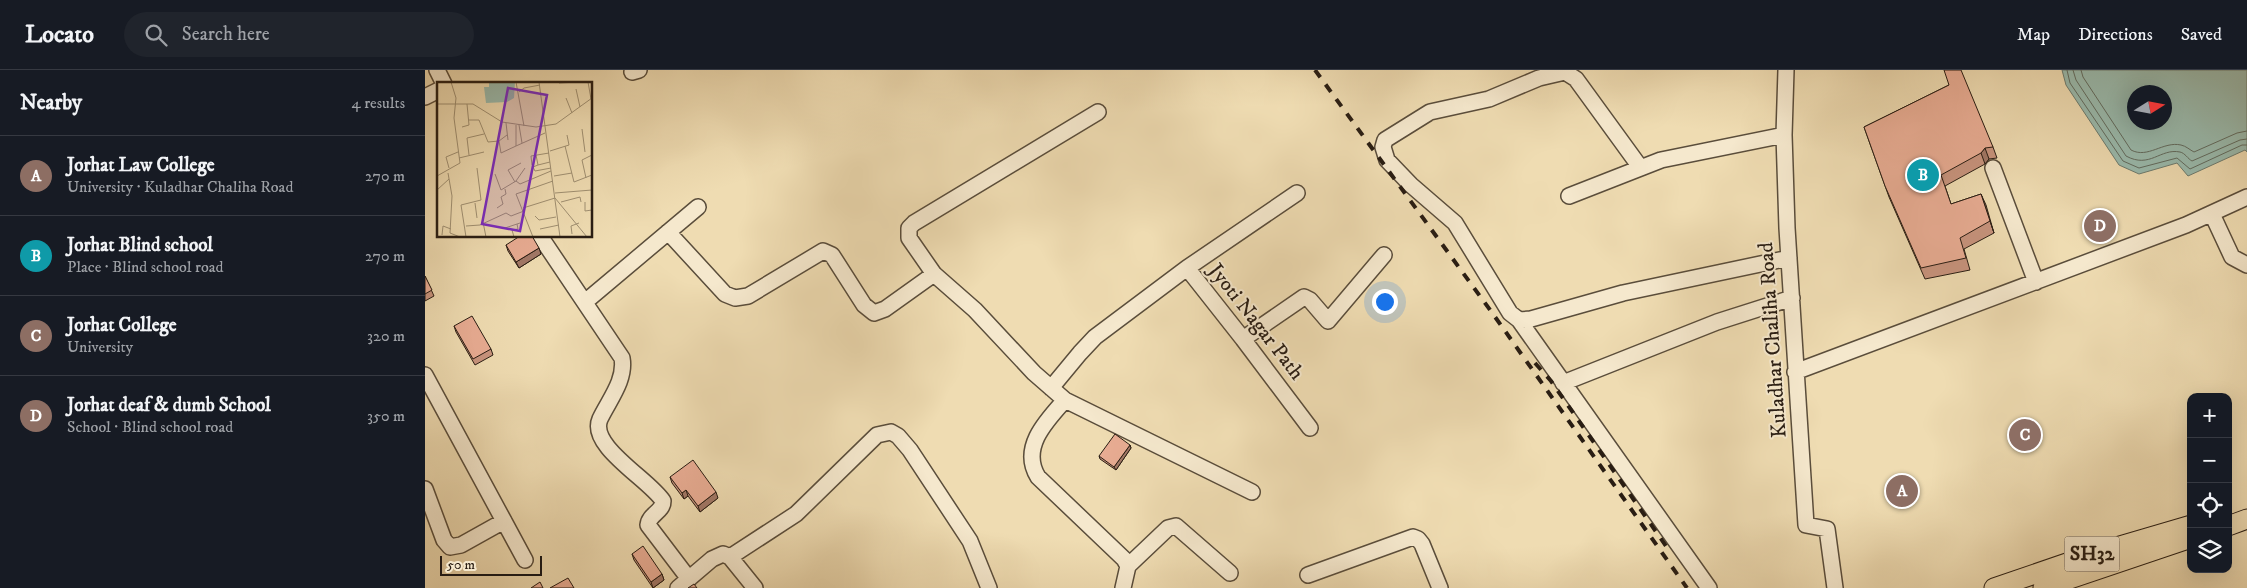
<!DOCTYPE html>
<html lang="en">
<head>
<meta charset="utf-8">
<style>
	:root { --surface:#171b24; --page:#20242c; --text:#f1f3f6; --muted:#9ea1a6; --line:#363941; --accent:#d93025 }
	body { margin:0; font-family:"IM FELL DW Pica",serif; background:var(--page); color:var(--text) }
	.controls { position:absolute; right:15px; bottom:15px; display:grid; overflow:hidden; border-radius:10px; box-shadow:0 5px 20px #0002 }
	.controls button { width:45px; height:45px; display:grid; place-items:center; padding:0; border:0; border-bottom:1px solid var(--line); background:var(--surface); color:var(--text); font:25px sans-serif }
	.compass { position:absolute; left:1702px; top:15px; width:45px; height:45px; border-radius:50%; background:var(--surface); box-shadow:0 5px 20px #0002; rotate:79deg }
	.scale { position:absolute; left:15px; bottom:12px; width:102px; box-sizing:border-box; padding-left:5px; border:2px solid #291d13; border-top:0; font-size:14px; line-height:18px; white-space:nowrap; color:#291d13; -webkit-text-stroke:4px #f5e8cd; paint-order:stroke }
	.you { position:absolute; left:959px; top:231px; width:18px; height:18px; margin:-12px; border:4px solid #fff; border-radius:50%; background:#1a73e8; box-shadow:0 0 0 8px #1a73e833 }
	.badge { display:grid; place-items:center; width:32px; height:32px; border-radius:50%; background:var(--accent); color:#fff; font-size:16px; font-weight:700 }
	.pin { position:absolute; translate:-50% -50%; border:2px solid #fff; box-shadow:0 1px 5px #0006 }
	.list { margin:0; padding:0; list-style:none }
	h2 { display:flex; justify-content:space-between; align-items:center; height:65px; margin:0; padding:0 20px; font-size:21px }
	h2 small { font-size:16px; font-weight:400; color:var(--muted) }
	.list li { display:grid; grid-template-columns:32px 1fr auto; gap:15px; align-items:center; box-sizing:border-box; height:80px; padding:0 20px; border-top:1px solid var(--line) }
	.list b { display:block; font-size:19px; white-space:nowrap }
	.list p { margin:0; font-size:16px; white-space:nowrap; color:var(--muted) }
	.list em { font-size:16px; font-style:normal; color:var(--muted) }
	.icon { flex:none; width:28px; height:28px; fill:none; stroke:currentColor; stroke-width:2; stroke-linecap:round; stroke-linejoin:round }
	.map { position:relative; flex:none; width:1822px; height:518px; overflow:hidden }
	header { display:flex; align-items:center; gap:30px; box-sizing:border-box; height:70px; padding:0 25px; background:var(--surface); border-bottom:1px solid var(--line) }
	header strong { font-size:24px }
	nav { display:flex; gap:28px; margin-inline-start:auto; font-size:18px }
	.search { width:350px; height:45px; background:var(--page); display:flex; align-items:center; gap:12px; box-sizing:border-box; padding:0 18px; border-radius:28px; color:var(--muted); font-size:19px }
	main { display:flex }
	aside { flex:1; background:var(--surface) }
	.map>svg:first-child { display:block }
	.water { fill:#9abbae; stroke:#6d7c70; fill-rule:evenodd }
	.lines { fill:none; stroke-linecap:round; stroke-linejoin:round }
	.shore { stroke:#626c60; stroke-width:1 }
	.minor-casing { stroke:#5a4d3b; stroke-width:18 }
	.major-casing { stroke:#291d13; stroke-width:21 }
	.minor { stroke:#f5e8cd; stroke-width:15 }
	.major { stroke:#efdcb2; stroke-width:19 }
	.rail { stroke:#291d13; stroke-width:4; stroke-dasharray:9 9; stroke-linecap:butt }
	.wall { fill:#c8947e; stroke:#291d13 }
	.shaded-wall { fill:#a27867; stroke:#291d13 }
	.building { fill:#e8ac93; stroke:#291d13 }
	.labels { text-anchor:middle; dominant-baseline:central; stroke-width:4; stroke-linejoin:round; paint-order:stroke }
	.shield { fill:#f5e8cd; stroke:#665a4b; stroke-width:1 }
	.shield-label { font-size:20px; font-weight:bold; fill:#291d13 }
	.street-label { font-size:21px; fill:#291d13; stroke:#f5e8cd }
	.inset-road { fill:none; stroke:#a09072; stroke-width:1 }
	.view { fill:#7b2cbf; fill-opacity:0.15; stroke:#7b2cbf; stroke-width:2.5 }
	.inset-edge { fill:none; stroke:#291d13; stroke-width:2.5 }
</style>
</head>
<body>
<header>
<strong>Locato</strong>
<div class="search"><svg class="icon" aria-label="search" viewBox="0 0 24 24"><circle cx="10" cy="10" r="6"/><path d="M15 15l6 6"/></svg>Search here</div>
<nav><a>Map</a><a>Directions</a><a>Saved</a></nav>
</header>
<main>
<aside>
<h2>Nearby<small>4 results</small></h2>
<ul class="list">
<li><span class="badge" style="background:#8d6e63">A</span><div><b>Jorhat Law College</b><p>University · Kuladhar Chaliha Road</p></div><em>270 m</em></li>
<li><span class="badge" style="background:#0f9aa8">B</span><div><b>Jorhat Blind school</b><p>Place · Blind school road</p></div><em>270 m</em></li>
<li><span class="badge" style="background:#8d6e63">C</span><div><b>Jorhat College</b><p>University</p></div><em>320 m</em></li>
<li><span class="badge" style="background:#8d6e63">D</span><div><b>Jorhat deaf &amp; dumb School</b><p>School · Blind school road</p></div><em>350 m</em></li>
</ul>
</aside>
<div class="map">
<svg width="1822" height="518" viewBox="0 0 1822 518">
	<rect width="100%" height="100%" fill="#efdcb2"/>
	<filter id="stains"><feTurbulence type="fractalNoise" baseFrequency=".004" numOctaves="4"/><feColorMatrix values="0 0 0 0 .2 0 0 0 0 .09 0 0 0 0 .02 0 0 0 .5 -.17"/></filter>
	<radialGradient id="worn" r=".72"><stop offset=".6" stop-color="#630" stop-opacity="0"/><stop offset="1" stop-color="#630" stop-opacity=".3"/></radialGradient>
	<path class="water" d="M 1637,0 L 1822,0 L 1822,82 L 1820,80 L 1763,106 L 1752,93 L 1714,104 L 1694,95 L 1641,15 ZM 1710,22 L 1740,22 L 1740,52 L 1710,52 Z"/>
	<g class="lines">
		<path class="shore" d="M 1642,0 L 1645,13 L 1698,91 L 1714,98 L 1752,88 L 1765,99 L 1817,75 L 1822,75
			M 1648,0 L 1651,10 L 1701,86 C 1725,99 1735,78 1755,82 C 1760,83 1763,89 1767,91 L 1815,70 L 1822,69
			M 1656,0 L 1658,7 L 1706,80 C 1723,89 1738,71 1756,75 C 1761,76 1765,80 1769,82 L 1812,63 L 1822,61"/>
		<defs>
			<path id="minor" d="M 12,0 L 19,14
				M 1361,0 L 1359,65 L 1362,158 L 1381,455 L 1402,459 L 1410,518
				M 207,2 L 214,0
				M 0,27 L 14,20
				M 673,42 L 489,153 L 484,158 L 484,168 L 509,204 L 550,240 L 609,303 L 640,330 L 827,422
				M 1215,97 L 1151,9 L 1140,2 L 1114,8 L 1064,29 L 1005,42 L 960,70 L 958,77 L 962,90 L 986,115 L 1030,153 L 1085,243 L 1094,250 L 1106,249 L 1198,223 L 1364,188
				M 1568,98 L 1611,212
				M 1144,126 L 1236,90 L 1359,65
				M 1787,144 L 1807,187 L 1822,195
				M 243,162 L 300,224 L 310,228 L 323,226 L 398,181 L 407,185 L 439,235 L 449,243 L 460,239 L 509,204
				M 115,166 L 197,288 C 201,310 184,330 175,349 C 163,376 225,410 238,431 C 238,442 224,444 223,455 L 264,509
				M 762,198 L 872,123
				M 160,232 L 273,137
				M 1094,250 L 1284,518
				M 818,269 L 879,227 L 885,230 L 903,251 L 959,185
				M 1370,302 L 1761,155 L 1822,127
				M 0,305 L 100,490
				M 1138,313 L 1292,252 L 1367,228
				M 626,318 L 655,283 L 670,267 L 762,198 L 818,269 L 885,358
				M 640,330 C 621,351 595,378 613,407 L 699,489 L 703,496 L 698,518
				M 0,419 L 19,470 L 25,477 L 36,475 L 79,451
				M 305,487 L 371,444 L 452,365 L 466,362 L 473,366 L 485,380 L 545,471 L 564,518
				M 703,496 L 743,458 L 751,456 L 805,503
				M 883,505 L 988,467 L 993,469 L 997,474 L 1015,518
				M 253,518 L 287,489 L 298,484 L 305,487 L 330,518"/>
			<path id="major" d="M 1803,456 L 1822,449
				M 1569,518 L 1674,482 L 1766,455
				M 1618,518 L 1766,468"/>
		</defs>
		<use href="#minor" class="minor-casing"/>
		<use href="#major" class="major-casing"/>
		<use href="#minor" class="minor"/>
		<use href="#major" class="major"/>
		<path class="rail" d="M 890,0 L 1068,244 L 1262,518
			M 1110,293 L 1126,311 L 1241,476"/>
	</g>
	<path class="wall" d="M 1524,15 L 1568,77 L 1572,88 L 1564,89 L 1560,94 L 1520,116 L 1526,134 L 1556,124 L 1569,163 L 1539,179 L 1545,200 L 1500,209 L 1464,127 L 1439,57 Z
		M 81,175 L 116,184 L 94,198 L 83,181 Z
		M 0,206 L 9,226 L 0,231 Z
		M 29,256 L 66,279 L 68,285 L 50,295 L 31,262 Z
		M 705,375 L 706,378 L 691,400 L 675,389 L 674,386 Z
		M 245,407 L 293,428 L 275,442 L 263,426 L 259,429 L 247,413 Z
		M 207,484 L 237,504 L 239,510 L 228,518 L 209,490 Z"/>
	<path class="shaded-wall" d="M 1560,78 L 1564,89 L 1560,94 L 1556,83 Z
		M 1556,124 L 1561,135 L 1569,163 Z
		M 114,178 L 116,184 L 94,198 L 91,192 Z
		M 705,375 L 706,378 L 691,400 L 689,397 Z
		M 261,420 L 263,426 L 259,429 L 257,423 Z
		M 291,422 L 293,428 L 275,442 L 273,436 Z
		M 237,504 L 239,510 L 228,518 L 226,512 Z"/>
	<path class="building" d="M 1519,0 L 1536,0 L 1568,77 L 1560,78 L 1556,83 L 1516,105 L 1526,134 L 1556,124 L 1565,151 L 1535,168 L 1541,188 L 1496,198 L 1460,116 L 1439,57 L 1524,15 Z
		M 95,166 L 107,166 L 114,178 L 91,192 L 81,175 Z
		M 0,206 L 7,220 L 0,224 Z
		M 47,246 L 66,279 L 48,289 L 29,256 Z
		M 690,364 L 705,375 L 689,397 L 674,386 Z
		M 268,390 L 291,422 L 273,436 L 261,420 L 257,423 L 245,407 Z
		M 218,476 L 237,504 L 226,512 L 207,484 Z
		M 143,508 L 149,518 L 125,518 Z
		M 115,512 L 118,518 L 106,518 Z
		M 269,514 L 272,518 L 263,518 Z"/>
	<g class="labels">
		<rect class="shield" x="1639.5" y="466.5" width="55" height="35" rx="4"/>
		<g class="shield-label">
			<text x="1667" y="484">SH32</text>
		</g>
		<g class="street-label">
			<text transform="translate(831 252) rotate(52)">Jyoti Nagar Path</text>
			<text transform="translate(1348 270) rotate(-94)">Kuladhar Chaliha Road</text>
		</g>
	</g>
	<g transform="translate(12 12)">
		<rect width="155" height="155" fill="#efdcb2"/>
		<path d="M 52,0 L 78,0 L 77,16 L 70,20 L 49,21 L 47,5 L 52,5 Z" fill="#9abbae"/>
		<path class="inset-road" d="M 79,0 L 87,44M 102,0 L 123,155M 151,0 L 154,17M 122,1 L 141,0M 139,7 L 143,25M 82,10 L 87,6 L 103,3M 129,16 L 135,31M 0,22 L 36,22 L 65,40 L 99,45 L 119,42 L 155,16M 32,38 L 42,38 L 51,60 L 62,59 L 70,53M 69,41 L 71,58M 82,43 L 85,61M 25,45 L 32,43 L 30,22M 145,47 L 148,70M 62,59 L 64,71 L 79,64 L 79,43M 79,64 L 108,51M 128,64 L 137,100 L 155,93M 113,69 L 132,63 L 130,53M 32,73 L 30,56 L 47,52M 99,73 L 101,83 L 113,80M 22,76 L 47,70M 95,83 L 94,74 L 112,71M 101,83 L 96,85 L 98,89 L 114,86M 12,86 L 9,75 L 21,70M 11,91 L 15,114 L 13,151 L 23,155M 58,92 L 64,108 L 79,99 L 88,86M 0,94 L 23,81 L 17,36 L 19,16 L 14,0M 117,94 L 135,91M 149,96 L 145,78 L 155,73M 79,99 L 83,102 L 114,89M 78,100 L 71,88 L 84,81M 0,108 L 12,97M 118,111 L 155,108M 124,120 L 143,115 L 144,120M 148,120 L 148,129 L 155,128M 38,121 L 40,136M 60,126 L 66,122 L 64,115 L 69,112 L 68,107M 86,126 L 118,116 L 150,155M 98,134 L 102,138 L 119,135M 46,140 L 49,155M 29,144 L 43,143 L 69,131 L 74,134 L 87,129M 68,146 L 83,141M 103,147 L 122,143M 135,152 L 134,144 L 142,141M 5,153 L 6,144 L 14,147M 29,155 L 24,123 L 44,118 L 40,86M 77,155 L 75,148 L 81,147 L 80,142M 96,155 L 79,112 L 116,99"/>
		<path class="view" d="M 71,6 L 110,13 L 83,149 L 45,142 Z"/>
		<rect width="155" height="155" class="inset-edge"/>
	</g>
	<rect width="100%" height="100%" filter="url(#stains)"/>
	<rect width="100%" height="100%" fill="url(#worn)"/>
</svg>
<div class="controls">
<button>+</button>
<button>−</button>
<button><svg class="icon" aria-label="locate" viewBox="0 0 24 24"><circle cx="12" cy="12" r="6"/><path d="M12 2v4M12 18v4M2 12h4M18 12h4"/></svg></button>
<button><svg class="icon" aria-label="layers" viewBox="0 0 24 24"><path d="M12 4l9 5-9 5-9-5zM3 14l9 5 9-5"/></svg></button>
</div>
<svg class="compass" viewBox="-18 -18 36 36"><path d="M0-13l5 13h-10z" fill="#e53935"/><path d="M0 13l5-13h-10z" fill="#9ea1a6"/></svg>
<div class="scale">50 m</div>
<div class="you"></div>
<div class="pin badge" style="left:1477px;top:421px;background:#8d6e63">A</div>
<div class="pin badge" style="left:1498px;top:105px;background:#0f9aa8">B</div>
<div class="pin badge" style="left:1600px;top:365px;background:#8d6e63">C</div>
<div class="pin badge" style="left:1675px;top:156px;background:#8d6e63">D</div>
</div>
</main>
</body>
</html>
